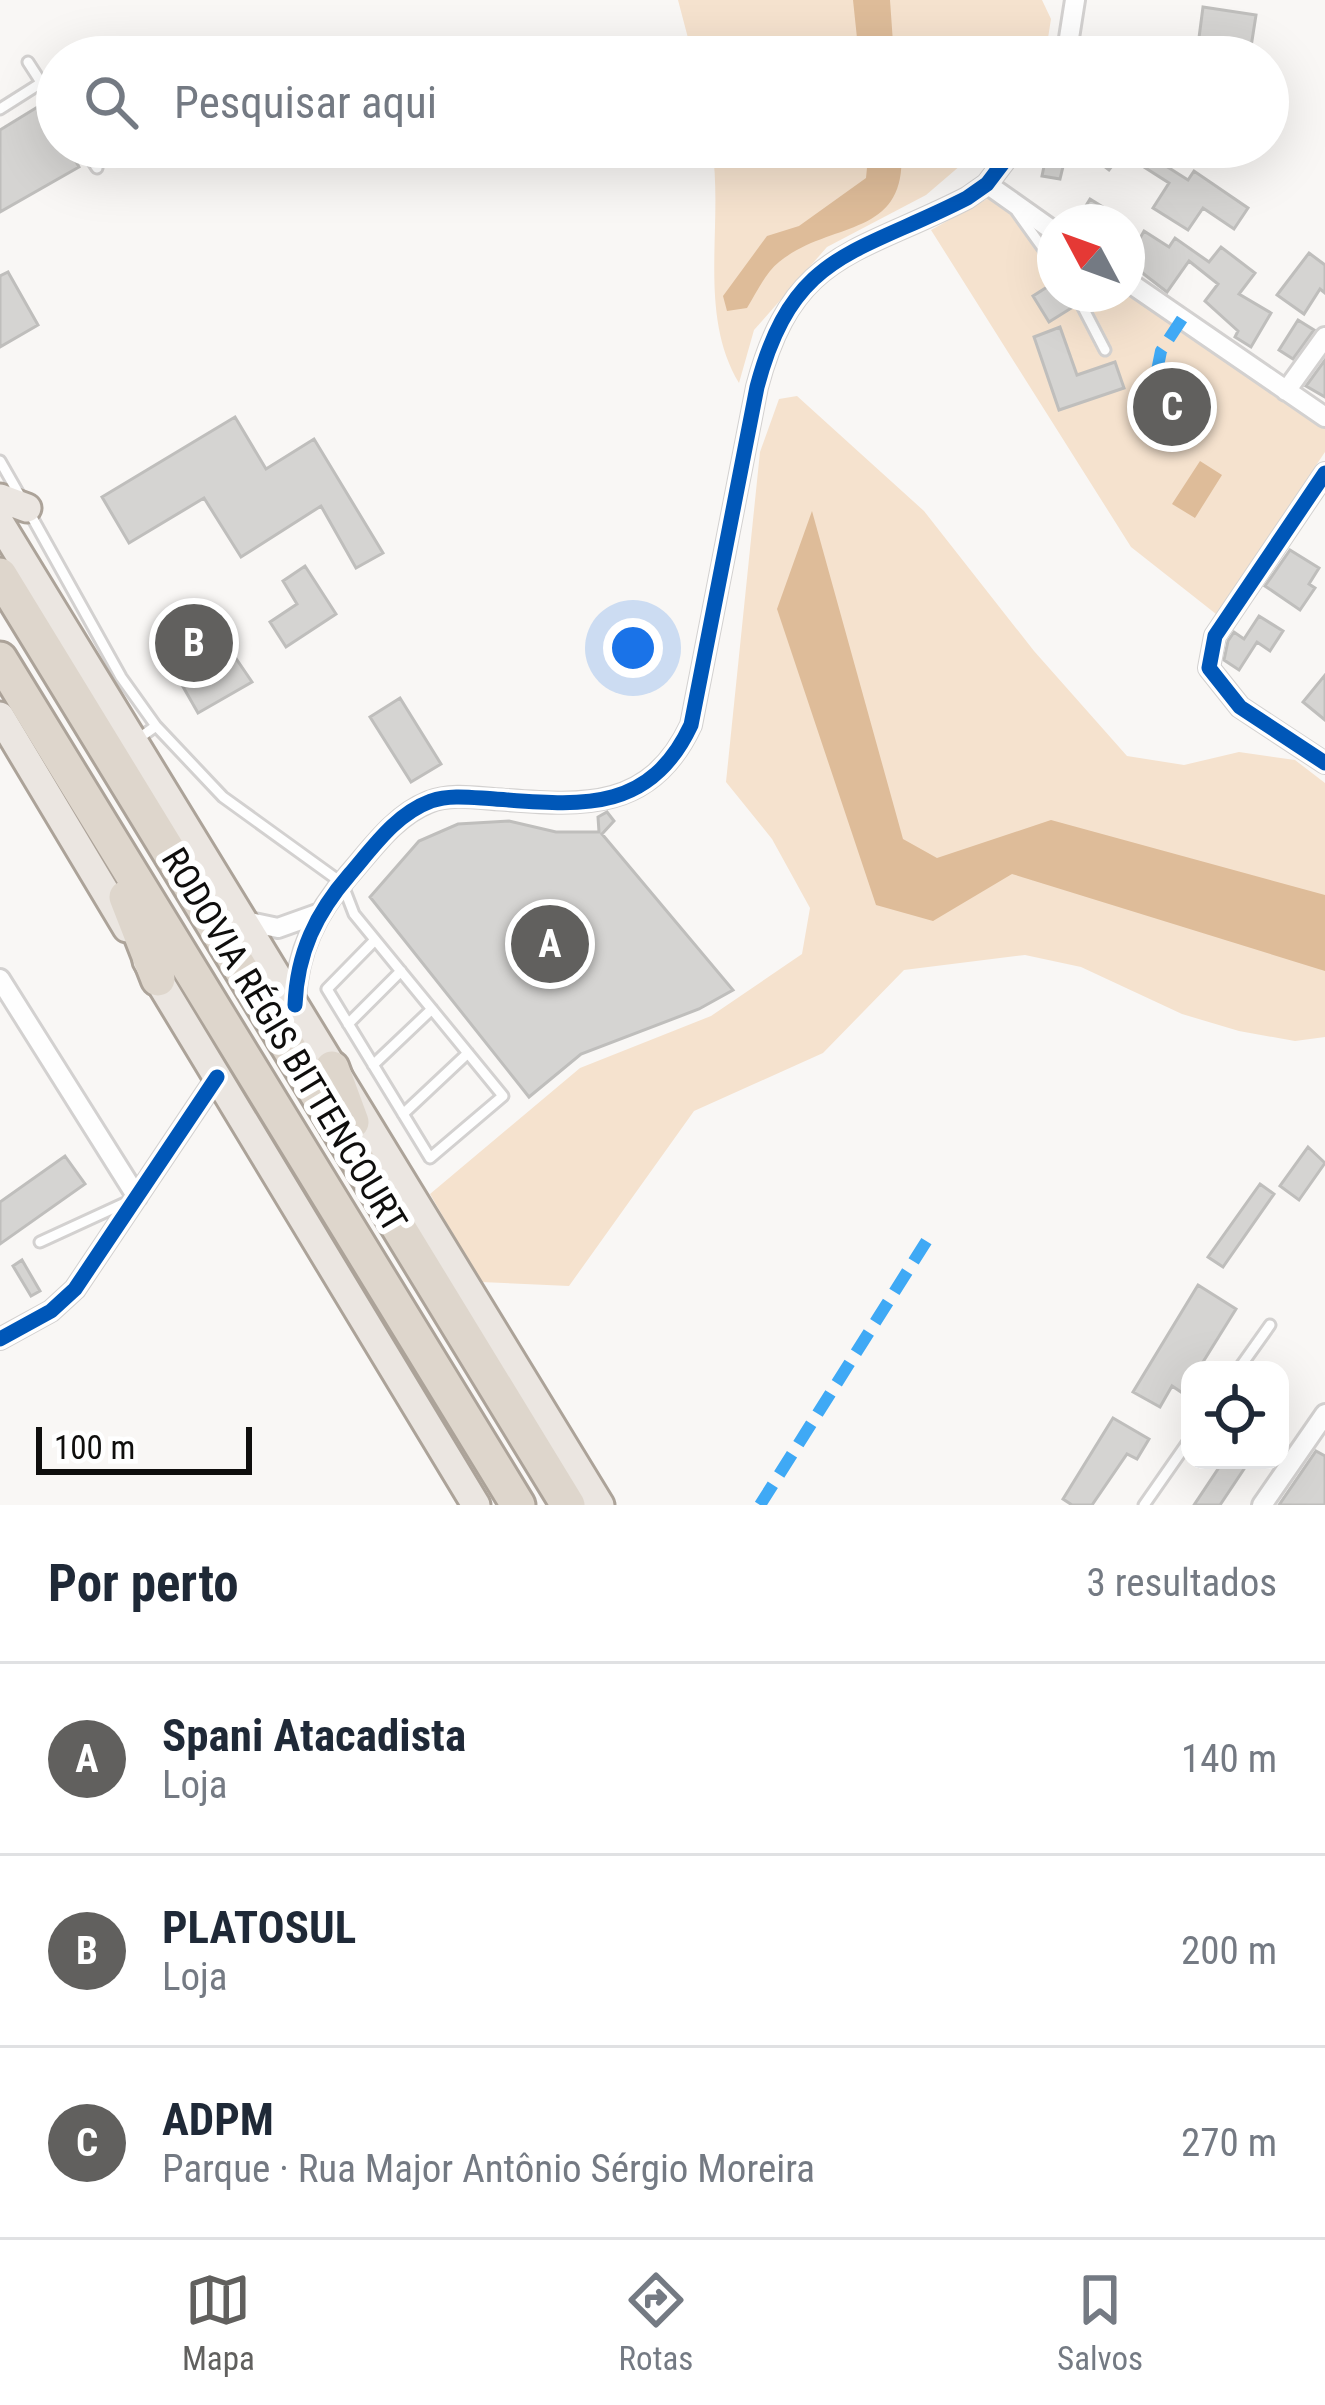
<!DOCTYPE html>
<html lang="pt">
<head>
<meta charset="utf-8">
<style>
	:root { --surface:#fff; --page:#f2f2f3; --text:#1f2937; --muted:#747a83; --line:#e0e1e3; --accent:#61605e }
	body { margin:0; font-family:"Roboto Condensed",sans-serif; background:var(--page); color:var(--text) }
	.controls { position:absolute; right:36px; bottom:36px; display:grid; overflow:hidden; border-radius:24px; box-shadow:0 12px 48px #0002 }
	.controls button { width:108px; height:108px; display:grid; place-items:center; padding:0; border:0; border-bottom:3px solid var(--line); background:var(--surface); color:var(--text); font:60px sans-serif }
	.compass { position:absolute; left:1037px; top:204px; width:108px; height:108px; border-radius:50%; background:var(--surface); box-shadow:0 12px 48px #0002; rotate:311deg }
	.scale { position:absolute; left:36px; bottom:30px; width:216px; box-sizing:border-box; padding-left:12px; border:6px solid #0f0e0d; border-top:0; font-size:33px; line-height:42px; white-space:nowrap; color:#0f0e0d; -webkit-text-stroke:9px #fff; paint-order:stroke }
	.you { position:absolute; left:633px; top:648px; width:42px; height:42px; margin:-30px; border:9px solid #fff; border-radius:50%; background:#1a73e8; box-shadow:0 0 0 18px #1a73e833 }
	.badge { display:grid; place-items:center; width:78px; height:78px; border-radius:50%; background:var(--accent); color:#fff; font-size:39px; font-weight:700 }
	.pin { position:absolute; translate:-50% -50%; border:6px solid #fff; box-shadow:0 3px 12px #0006 }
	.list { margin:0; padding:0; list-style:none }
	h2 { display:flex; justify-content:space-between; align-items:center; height:156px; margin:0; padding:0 48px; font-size:51px }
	h2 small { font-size:39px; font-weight:400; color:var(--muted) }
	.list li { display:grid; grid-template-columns:78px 1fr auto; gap:36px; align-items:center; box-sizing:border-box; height:192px; padding:0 48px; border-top:3px solid var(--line) }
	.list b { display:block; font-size:45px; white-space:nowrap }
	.list p { margin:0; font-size:39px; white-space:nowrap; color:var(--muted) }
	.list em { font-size:39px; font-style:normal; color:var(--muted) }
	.icon { flex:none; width:66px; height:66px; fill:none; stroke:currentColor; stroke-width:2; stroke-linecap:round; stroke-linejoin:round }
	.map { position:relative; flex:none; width:1325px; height:1505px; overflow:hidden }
	.search { position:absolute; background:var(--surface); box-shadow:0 12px 48px #0002; left:36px; right:36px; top:36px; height:132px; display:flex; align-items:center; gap:30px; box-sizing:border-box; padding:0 42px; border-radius:66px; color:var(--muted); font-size:45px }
	.sheet { height:732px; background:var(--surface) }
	nav { display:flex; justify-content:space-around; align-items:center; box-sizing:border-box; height:168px; border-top:3px solid var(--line); background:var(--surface); font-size:33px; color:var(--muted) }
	nav a { display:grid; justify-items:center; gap:6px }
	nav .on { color:var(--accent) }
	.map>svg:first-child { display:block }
	.green { fill:#f5e2ce }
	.water { fill:#debc99 }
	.building { fill:#d5d4d2; stroke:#bfbebc; stroke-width:3 }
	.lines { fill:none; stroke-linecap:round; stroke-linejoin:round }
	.lane-casing { stroke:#d3d1d0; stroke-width:15 }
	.street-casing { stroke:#d3d1d0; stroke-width:24 }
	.primary-casing { stroke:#aca399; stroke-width:33 }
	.highway-casing { stroke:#aca399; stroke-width:39 }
	.lane { stroke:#fefefe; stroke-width:9 }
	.street { stroke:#fefefe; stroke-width:18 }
	.primary { stroke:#ebe6e1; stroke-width:27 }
	.highway { stroke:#ded6cc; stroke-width:33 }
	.quiet { stroke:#3fa9f5; stroke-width:12; stroke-dasharray:24 12; stroke-linecap:butt }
	.cycleway-casing { stroke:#fff; stroke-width:22 }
	.cycleway { stroke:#0057b8; stroke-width:15 }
	.labels { text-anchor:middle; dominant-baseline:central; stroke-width:12; stroke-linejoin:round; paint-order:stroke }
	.street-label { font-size:36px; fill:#0f0e0d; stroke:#fff }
</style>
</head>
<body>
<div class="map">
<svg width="1325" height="1505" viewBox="0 0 1325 1505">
	<rect width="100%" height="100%" fill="#f9f7f5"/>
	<path class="green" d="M 678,0 L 1042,0 L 1051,19 L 1045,57 L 693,57 Z
		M 712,147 L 982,147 L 926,195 L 827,247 L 754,330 L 739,383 C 697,313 724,225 712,147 Z
		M 994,195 L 1055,238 L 1055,294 L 1127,294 L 1127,288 L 1325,423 L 1325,452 L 1216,614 L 1131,547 L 931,230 Z
		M 797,396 L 924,511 L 1034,651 L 1127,756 L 1184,765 L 1239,752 L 1295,760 L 1325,783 L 1325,1037 L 1295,1041 L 1239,1031 L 1182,1014 L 1081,967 L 1025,955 L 904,970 L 823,1053 L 694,1111 L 569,1286 L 481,1282 L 430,1194 L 580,1068 L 711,1016 L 802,954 L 810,908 L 772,839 L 726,782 L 760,452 L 779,399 Z"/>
	<path class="water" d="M 853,0 L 890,0 L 894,57 L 859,57 Z
		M 869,147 L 901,147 C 909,240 832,219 779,262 C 765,273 756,294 747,308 L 727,311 L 723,296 L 767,236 L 799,226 L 866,178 Z
		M 1200,461 L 1222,475 L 1195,518 L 1172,504 Z
		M 812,511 L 903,839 L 937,858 L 1051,820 L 1325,895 L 1325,971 L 1012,874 L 933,921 L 876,905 L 777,609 Z"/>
	<path class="building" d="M 1203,7 L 1256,15 L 1251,47 L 1228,44 L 1226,57 L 1197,53 Z
		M 44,103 L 57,126 L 57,147 L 68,147 L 79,167 L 0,212 L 0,130 Z
		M 1048,147 L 1067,150 L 1060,179 L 1042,176 Z
		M 1079,147 L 1136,147 L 1188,180 L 1194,171 L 1248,208 L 1234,229 L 1203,208 L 1188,230 L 1153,208 L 1169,183 L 1122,153 L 1109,170 Z
		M 1090,199 L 1111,212 L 1105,222 L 1076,222 Z
		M 1144,231 L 1169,247 L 1175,238 L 1209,262 L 1221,247 L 1255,273 L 1239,294 L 1271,313 L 1251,347 L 1235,337 L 1238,331 L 1205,301 L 1218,284 L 1189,261 L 1167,292 L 1127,261 Z
		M 1309,253 L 1325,265 L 1325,293 L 1320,289 L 1304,314 L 1277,295 Z
		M 8,272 L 38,325 L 0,347 L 0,276 Z
		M 1055,282 L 1055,294 L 1067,294 L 1073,307 L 1049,322 L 1033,296 Z
		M 1298,320 L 1314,330 L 1293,359 L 1279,350 Z
		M 1060,327 L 1077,375 L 1115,362 L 1124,388 L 1059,410 L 1034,337 Z
		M 1325,360 L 1325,397 L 1306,386 Z
		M 235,417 L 266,469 L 314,439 L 383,553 L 356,568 L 321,506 L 241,557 L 204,498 L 129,543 L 102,497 Z
		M 1169,421 L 1177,431 L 1163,444 L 1152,435 L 1158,422 Z
		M 1290,550 L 1319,568 L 1309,584 L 1315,588 L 1300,610 L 1265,586 Z
		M 305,566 L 336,614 L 286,647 L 270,622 L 297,604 L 283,581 Z
		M 203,610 L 252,682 L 198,713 L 182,685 L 188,681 L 160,637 Z
		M 1259,616 L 1283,631 L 1270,651 L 1257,642 L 1239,670 L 1224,660 L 1228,641 L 1234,632 L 1244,639 Z
		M 1325,675 L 1325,720 L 1303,702 Z
		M 400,698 L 441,764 L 411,782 L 370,717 Z
		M 607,812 L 614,821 L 602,834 L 733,990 L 699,1009 L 581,1054 L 529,1097 L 370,897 L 419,841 L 458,824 L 509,821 L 556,832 L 599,832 L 598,817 Z
		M 1308,1147 L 1325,1163 L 1299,1200 L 1280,1186 Z
		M 65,1156 L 85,1184 L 0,1244 L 0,1202 Z
		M 1260,1184 L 1274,1194 L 1223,1267 L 1208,1257 Z
		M 22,1260 L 40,1291 L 31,1296 L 13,1266 Z
		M 1198,1285 L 1236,1309 L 1198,1370 L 1190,1370 L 1184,1394 L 1172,1386 L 1160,1407 L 1133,1392 Z
		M 1113,1418 L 1149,1439 L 1137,1459 L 1127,1454 L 1092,1505 L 1072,1505 L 1063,1499 Z
		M 1316,1451 L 1325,1456 L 1325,1505 L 1279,1505 Z
		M 1224,1460 L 1250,1460 L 1220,1505 L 1194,1505 Z"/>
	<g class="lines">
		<defs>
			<path id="lane" d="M 1072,39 L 1096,57
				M 28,62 L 57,107
				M 0,109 L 41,83
				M 83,147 L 97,168
				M 1215,147 L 1219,150
				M 1017,212 L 1055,265
				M 1076,294 L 1105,350
				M 0,461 L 20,496
				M 28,510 L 121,677 L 156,726 L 135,741
				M 156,726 L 223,797 L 342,883 L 354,914 L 503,1096 L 430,1158 L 327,989 L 375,940
				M 348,1024 L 401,971
				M 373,1065 L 432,1009
				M 403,1114 L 468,1053
				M 40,1242 L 127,1202
				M 1238,1370 L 1270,1325
				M 1144,1505 L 1190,1439"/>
			<path id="street" d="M 1066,57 L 1075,0
				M 987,184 L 1055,232
				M 1127,281 L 1325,417
				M 1286,391 L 1325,337
				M 1325,473 L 1215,636 L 1209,668 L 1240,707 L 1325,763
				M 244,921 L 278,928 L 320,913
				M 0,979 L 137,1197
				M 295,1001 C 297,952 316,913 348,876 C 372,849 394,816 429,802 C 449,794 471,797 493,799 C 577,805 649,815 691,725 L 757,387 C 793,251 856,255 967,198 L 987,184 L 1015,147
				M 0,1339 L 51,1311 L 75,1289 L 217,1077
				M 1262,1505 L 1325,1414"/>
			<path id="primary" d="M 0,498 L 27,508
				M 0,523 L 600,1505
				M 0,716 L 127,928
				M 147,961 L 476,1505"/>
			<path id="highway" d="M 0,575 L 568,1505
				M 0,659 L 518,1505
				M 126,897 L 158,979
				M 332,1068 L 352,1122"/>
		</defs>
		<use href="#lane" class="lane-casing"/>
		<use href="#street" class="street-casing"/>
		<use href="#primary" class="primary-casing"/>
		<use href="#highway" class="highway-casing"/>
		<use href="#lane" class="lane"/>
		<use href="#street" class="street"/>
		<use href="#primary" class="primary"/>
		<use href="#highway" class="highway"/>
		<path class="quiet" d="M 1182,319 L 1161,351 L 1157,371 L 1184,409
			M 760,1505 L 929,1237"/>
		<defs>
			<path id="cycleway" d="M 1325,473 L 1215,636 L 1209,668 L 1240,707 L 1325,763
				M 295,1005 C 297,953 316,913 350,874 C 374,846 396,814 431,801 C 452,794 474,798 495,799 C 578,805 649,815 691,725 L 757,387 C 793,251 856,255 967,198 L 987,184 L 1015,147
				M 0,1339 L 51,1311 L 75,1289 L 217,1077"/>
		</defs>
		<use href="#cycleway" class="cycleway-casing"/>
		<use href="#cycleway" class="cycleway"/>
	</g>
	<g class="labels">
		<g class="street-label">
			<text transform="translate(284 1040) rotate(59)">RODOVIA RÉGIS BITTENCOURT</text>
		</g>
	</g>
</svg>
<div class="controls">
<button><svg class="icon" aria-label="locate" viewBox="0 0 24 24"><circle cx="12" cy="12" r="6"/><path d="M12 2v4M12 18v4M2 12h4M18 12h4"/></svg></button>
</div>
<svg class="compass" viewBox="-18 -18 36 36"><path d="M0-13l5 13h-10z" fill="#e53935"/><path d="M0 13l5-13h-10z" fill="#747a83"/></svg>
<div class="scale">100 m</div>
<div class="you"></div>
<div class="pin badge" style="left:550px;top:944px">A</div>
<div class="pin badge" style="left:194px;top:643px">B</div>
<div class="pin badge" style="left:1172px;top:407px">C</div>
<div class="search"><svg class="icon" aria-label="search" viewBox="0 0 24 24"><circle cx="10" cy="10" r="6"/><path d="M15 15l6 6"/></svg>Pesquisar aqui</div>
</div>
<section class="sheet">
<h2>Por perto<small>3 resultados</small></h2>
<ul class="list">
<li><span class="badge">A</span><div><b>Spani Atacadista</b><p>Loja</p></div><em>140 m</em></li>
<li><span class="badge">B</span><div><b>PLATOSUL</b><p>Loja</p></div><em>200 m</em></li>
<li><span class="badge">C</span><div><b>ADPM</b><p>Parque · Rua Major Antônio Sérgio Moreira</p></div><em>270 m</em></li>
</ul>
</section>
<nav>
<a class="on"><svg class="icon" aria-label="map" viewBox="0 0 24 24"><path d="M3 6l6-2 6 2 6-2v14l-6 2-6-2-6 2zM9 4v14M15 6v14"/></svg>Mapa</a>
<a><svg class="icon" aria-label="directions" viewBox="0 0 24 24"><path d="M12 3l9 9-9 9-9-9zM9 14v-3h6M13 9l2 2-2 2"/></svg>Rotas</a>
<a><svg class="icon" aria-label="saved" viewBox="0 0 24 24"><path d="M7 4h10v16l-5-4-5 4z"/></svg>Salvos</a>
</nav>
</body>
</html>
